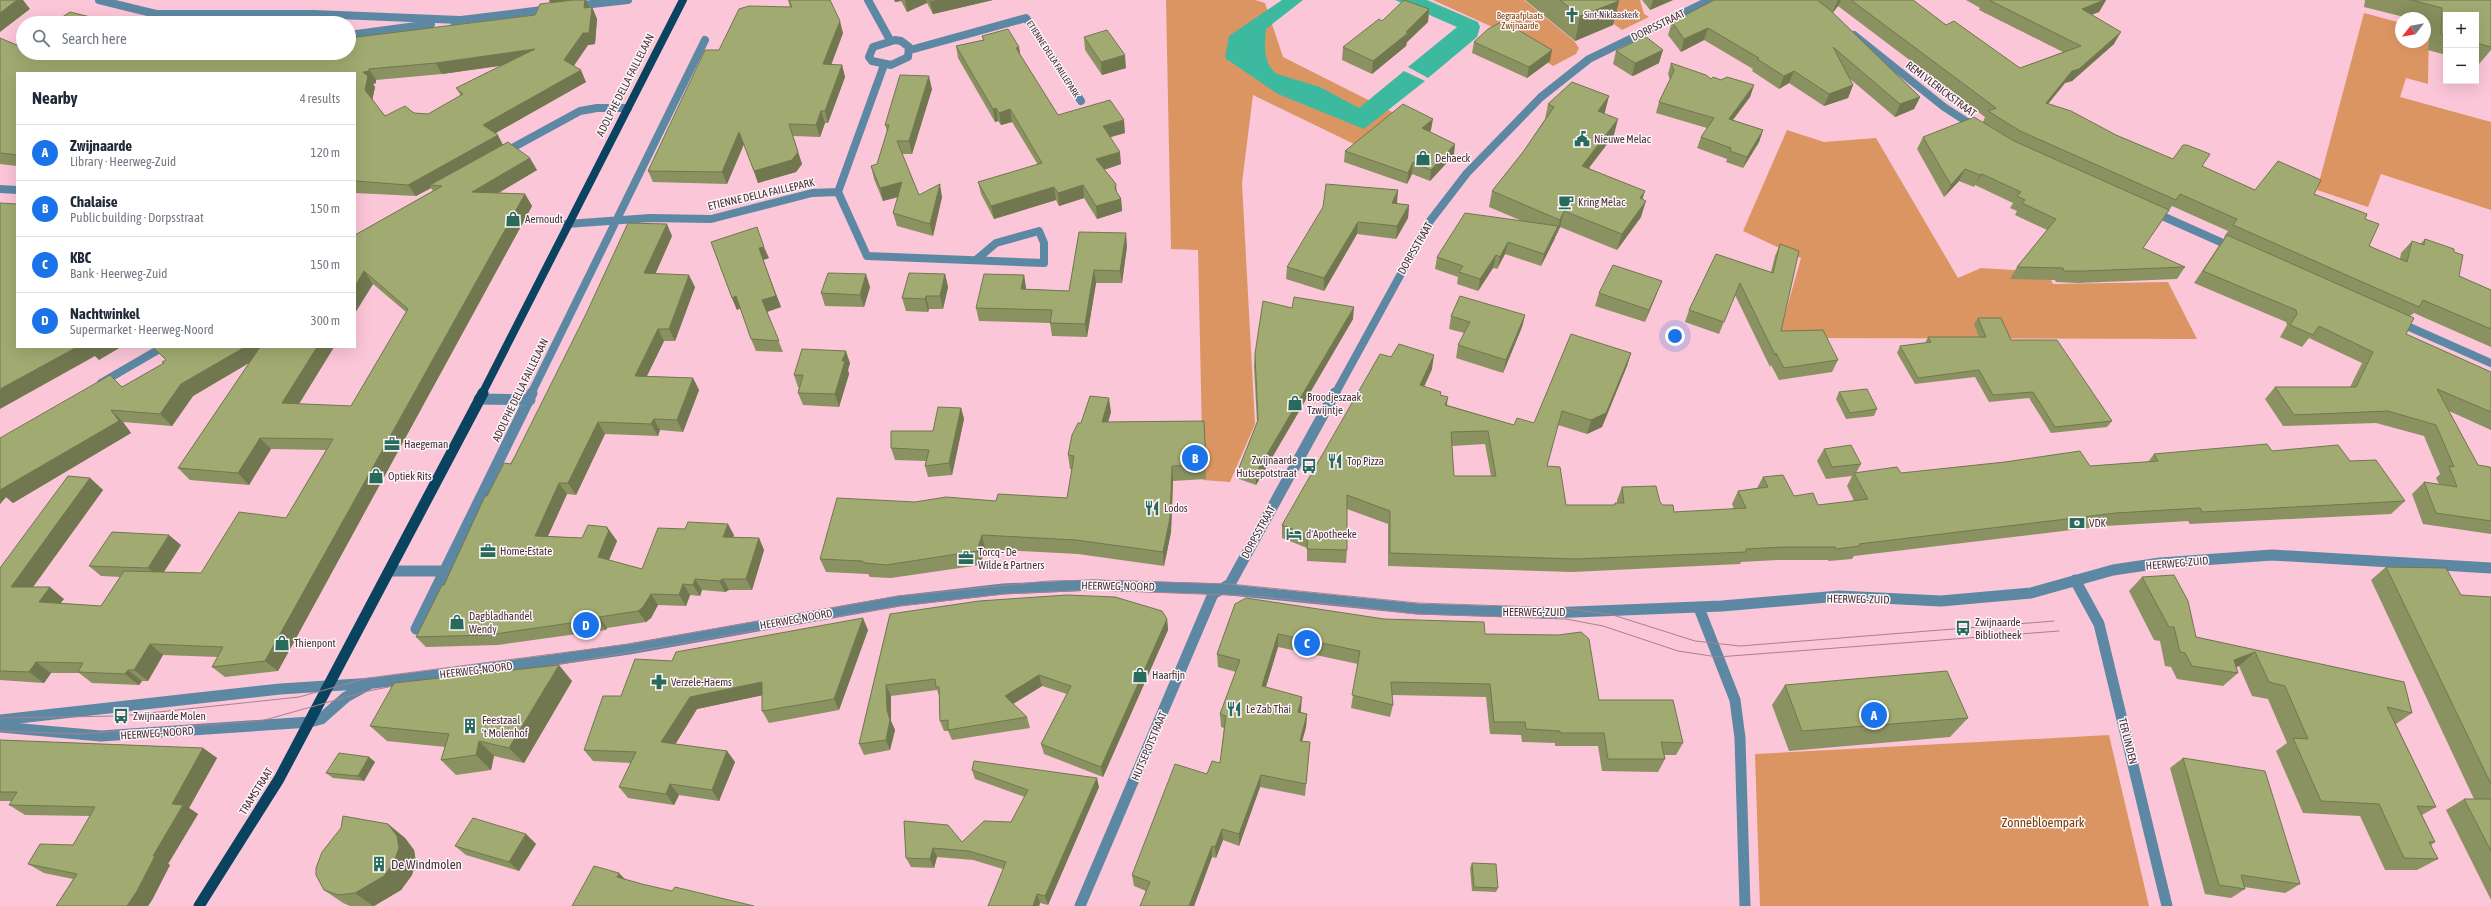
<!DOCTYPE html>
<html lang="en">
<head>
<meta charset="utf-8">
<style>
	:root { --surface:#fff; --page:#f6f6f7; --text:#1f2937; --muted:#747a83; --line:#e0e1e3; --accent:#1a73e8 }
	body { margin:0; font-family:"Asap Condensed",sans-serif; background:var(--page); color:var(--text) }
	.controls { position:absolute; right:12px; top:12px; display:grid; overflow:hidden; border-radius:0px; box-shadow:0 4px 16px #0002 }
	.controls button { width:36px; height:36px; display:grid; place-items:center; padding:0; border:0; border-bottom:1px solid var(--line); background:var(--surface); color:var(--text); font:20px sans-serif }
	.compass { position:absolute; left:2395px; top:12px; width:36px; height:36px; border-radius:50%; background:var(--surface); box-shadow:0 4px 16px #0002; rotate:239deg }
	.you { position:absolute; left:1675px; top:336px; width:14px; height:14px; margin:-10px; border:3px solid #fff; border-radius:50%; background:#1a73e8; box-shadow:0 0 0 6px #1a73e833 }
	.badge { display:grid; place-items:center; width:26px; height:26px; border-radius:50%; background:var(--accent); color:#fff; font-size:13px; font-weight:700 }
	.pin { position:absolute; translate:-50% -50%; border:2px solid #fff; box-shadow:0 1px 4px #0006 }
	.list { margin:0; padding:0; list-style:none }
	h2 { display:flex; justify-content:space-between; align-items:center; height:52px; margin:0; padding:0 16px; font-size:17px }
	h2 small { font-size:13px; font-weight:400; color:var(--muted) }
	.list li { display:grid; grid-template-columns:26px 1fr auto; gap:12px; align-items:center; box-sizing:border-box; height:56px; padding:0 16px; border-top:1px solid var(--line) }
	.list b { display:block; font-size:15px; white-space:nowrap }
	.list p { margin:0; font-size:13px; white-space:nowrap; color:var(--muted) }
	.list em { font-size:13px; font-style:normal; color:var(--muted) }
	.icon { flex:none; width:22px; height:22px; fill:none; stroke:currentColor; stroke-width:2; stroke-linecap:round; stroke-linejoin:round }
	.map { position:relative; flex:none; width:2491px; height:906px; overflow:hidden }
	.search { position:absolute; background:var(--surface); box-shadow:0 4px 16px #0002; left:16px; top:16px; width:340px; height:44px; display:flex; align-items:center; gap:10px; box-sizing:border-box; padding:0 14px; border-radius:22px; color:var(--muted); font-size:15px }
	.panel { position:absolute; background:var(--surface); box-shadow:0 4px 16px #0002; left:16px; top:72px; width:340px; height:276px; border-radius:0px }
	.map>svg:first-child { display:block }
	.green { fill:#da9562 }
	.water { fill:#3db9a0 }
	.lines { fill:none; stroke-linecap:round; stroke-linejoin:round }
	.minor-far1 { stroke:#5c88a4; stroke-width:8 }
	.minor { stroke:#5c88a4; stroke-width:11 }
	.major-far1 { stroke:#0a4360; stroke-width:8 }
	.major { stroke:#0a4360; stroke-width:11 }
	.tram { stroke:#a9818f; stroke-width:1 }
	.wall { fill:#8a9261; fill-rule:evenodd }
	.shaded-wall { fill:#71774f }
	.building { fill:#a1aa71; stroke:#71774f; fill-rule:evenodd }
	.labels { text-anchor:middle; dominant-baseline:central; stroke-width:3; stroke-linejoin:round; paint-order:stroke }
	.far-poi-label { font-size:9px; fill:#493039; stroke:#fdf6f8; text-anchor:start }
	.far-park-label { font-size:9px; fill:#793e01; stroke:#fdf6f8 }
	.far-street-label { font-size:9px; fill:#493039; stroke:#fdf6f8 }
	.street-label { font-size:11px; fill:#493039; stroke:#fdf6f8 }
	.poi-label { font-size:11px; fill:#493039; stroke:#fdf6f8; text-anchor:start }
	.near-park-label { font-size:13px; fill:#793e01; stroke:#fdf6f8 }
	.near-poi-label { font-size:13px; fill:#493039; stroke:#fdf6f8; text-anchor:start }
</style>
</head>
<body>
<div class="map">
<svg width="2491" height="906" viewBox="0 0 2491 906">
	<rect width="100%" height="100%" fill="#fbc6d8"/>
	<path class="green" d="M 1166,0 L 1255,0 L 1265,3 L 1283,57 L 1398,115 L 1356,145 L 1253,95 L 1242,183 L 1255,424 L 1230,482 L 1203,480 L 1198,250 L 1171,249 Z
		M 1433,0 L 1524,0 L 1574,41 L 1579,48 L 1576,54 L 1553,66 L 1501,31 Z
		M 1591,0 L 1640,0 L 1644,14 L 1649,17 L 1622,30 L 1589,6 Z
		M 2364,13 L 2401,23 L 2401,42 L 2425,42 L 2425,29 L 2429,30 L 2428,84 L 2406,78 L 2400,97 L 2491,122 L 2491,210 L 2381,174 L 2368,207 L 2317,190 Z
		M 1787,130 L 1824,142 L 1876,138 L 1958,278 L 1981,268 L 2047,272 L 2053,284 L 2168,282 L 2197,339 L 1786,338 L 1779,336 L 1801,258 L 1743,231 Z
		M 2109,735 L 2149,906 L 1760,906 L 1755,754 Z"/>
	<path class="water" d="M 1282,0 L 1303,0 L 1266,29 C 1265,44 1262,63 1277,74 L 1320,87 L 1359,108 L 1404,71 L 1425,81 L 1364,129 L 1278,94 L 1225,58 L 1229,36 Z
		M 1395,0 L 1427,0 L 1478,22 L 1480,27 L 1477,37 L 1428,78 L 1408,67 L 1457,27 Z"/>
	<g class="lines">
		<path class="minor-far1" d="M 99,0 L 156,14 L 180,23
			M 868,0 L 890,40
			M 574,6 L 628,0
			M 156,14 L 314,14 L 460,20
			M 453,21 L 550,9
			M 349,35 L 431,24
			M 1854,35 L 1944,107 L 1975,127
			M 895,40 L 901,41 L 909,47 L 908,57 L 891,65 L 872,61 L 869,57 L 873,47 Z
			M 910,50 L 1026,18 L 1081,101
			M 884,65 L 838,192 L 867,256 L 1044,263 L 1044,243 L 1039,231 L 996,243 L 976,260
			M 503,153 L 580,111 L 597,108 L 628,108
			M 0,189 L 17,190
			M 2151,211 L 2234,248
			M 567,224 L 650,218 L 711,219 L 812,193 L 838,192
			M 2398,322 L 2491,363
			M 101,383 L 163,347
			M 531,394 L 705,40
			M 1335,394 L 1430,221 L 1467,173 L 1541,97 L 1589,59 L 1710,0"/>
		<path class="minor" d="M 479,399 L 530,400
			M 391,571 L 446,571
			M 2075,580 L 2099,624 L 2167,906
			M 1699,608 L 1735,700 L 1740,738 L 1745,906
			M 416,629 L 532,393
			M 0,720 L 280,689 L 374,683 L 553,660 L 629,649 L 899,601 L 1003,589 L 1093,585 L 1221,589 L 1418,609 L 1549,613 L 1722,606 L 1839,596 L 1941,601 L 2031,593 L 2113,570 L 2160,563 L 2272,555 L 2491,568
			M 0,727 L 101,736 L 310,722 L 321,719 L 346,697 L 368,685
			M 1080,906 L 1213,594 L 1230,584 L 1335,393"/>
		<path class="major-far1" d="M 482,394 L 683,0"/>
		<path class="major" d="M 199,906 L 279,779 L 483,393"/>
		<path class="tram" d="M 543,667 L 899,606 L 1003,594 L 1093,590 L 1255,596 L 1418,614 L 1566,619 L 1603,626 L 1678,651 L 1718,657 L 2059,631
			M 0,718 L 121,716 L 299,697 L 368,678 L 630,644 L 899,596 L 1048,581 L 1094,580 L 1230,584 L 1418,603 L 1566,608 L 1613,615 L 1695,641 L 1740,646 L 2054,621
			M 0,731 L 78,734 L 261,721 L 368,691 L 404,684"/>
	</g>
	<path class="wall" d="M 549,0 L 586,0 L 589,8 L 592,7 L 597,19 L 595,44 L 588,45 L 574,66 L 586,82 L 495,133 L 503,145 L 537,170 L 499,193 L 525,194 L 532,206 L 278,671 L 225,677 L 212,667 L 218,657 L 163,655 L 148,681 L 142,681 L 139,685 L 92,683 L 79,673 L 51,673 L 44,683 L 0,680 L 0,568 L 90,478 L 103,490 L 33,587 L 64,599 L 60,603 L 101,606 L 120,577 L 101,576 L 89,566 L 181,545 L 164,572 L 201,573 L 286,518 L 326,450 L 271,449 L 249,485 L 190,480 L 178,468 L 249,363 L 193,396 L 172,426 L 123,422 L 131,433 L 13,503 L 6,497 L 0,504 L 0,490 L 122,387 L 164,363 L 166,360 L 153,347 L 334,347 L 299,404 L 351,406 L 406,312 L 373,284 L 355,313 L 355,235 L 433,191 L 431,188 L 416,196 L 355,193 L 355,73 L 17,73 L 17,166 L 0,164 L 0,38 L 19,46 L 349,53 L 535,15 L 550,3 ZM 500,66 L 456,88 L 461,96 L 428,114 L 414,113 L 385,116 L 372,100 L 375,87 L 373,84 L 376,83 L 376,80 L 442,74 Z
		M 788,0 L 830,0 L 843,33 L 831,65 L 842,65 L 845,77 L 828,123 L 825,123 L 820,137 L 793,136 L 802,164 L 796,172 L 758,183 L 744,144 L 727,184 L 653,182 L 648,171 L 719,50 L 790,7 Z
		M 894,0 L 993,0 L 933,14 L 927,3 L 907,12 L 901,1 L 895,2 Z
		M 1525,0 L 1617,0 L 1619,1 L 1613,25 L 1575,41 Z
		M 1642,0 L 1673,0 L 1650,10 Z
		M 1714,0 L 1913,0 L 1946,25 L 2020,68 L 2063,52 L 1979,10 L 1980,8 L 1966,0 L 2106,0 L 2099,12 L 2092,14 L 2114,44 L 2072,81 L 2065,83 L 2048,104 L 2116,135 L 2173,159 L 2202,166 L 2255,190 L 2314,194 L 2365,219 L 2369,246 L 2400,259 L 2401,253 L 2412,241 L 2420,244 L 2425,239 L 2454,252 L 2459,276 L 2491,290 L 2491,347 L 2414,313 L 2410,316 L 2406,334 L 2491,372 L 2491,430 L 2449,411 L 2478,465 L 2491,470 L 2491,534 L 2423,524 L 2412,494 L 2424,482 L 2439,484 L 2436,478 L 2440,474 L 2424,436 L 2376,423 L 2283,426 L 2265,399 L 2275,387 L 2350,387 L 2362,363 L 2309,338 L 2302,347 L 2280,337 L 2287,325 L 2286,322 L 2194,283 L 2218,247 L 2225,238 L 2224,237 L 2228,231 L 2172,206 L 2143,248 L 2185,267 L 2177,279 L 2078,283 L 2056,282 L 2055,280 L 2010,279 L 2017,267 L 2047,230 L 2015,215 L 2017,211 L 2010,208 L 2013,203 L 1975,185 L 1974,187 L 1959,181 L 1944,197 L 1917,149 L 1923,137 L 1983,122 L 1985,117 L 1838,6 L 1833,13 L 1920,97 L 1914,109 L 1895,117 L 1849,78 L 1853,85 L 1848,98 L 1824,106 L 1789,83 L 1779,89 L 1752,71 L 1753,69 L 1704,40 L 1681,52 L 1668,35 L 1672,22 Z
		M 2365,0 L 2491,0 L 2491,50 L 2479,64 L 2476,63 L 2476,15 L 2446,15 L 2446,55 L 2428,50 L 2430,24 L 2425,22 L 2425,18 L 2408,18 L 2364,7 Z
		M 1429,9 L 1428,22 L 1407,42 L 1406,46 L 1372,74 L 1342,60 L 1343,47 L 1382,21 Z
		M 982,36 L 1019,47 L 1020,55 L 1058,115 L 1125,133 L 1110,137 L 1121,164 L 1104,170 L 1116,184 L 1116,191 L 1121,199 L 1122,211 L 1097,219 L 1084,198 L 1059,206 L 1056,200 L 994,219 L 981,194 L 978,182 L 1038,165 L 1012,122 L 1001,125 L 998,121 L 995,122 L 958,58 L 956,46 L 983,40 Z
		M 1084,37 L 1126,68 L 1102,75 L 1085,50 Z
		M 1474,42 L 1550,61 L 1527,78 L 1472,53 Z
		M 1616,51 L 1659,63 L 1635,75 L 1632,76 L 1613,64 Z
		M 1671,63 L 1711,79 L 1754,85 L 1750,97 L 1733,120 L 1763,130 L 1759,142 L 1743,168 L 1726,162 L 1727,159 L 1697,148 L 1701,137 L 1707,128 L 1656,113 L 1659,102 L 1670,80 L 1668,74 Z
		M 932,89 L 912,154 L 902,154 L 919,195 L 942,197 L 933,236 L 897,226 L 893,213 L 898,197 L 883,201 L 874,179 L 871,166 L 877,164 L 887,131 L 885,125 Z
		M 1548,104 L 1605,112 L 1604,113 L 1614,135 L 1589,168 L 1643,199 L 1641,217 L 1617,250 L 1560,227 L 1556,236 L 1555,236 L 1555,238 L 1541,266 L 1505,254 L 1497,269 L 1493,268 L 1478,291 L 1457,284 L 1458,277 L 1435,269 L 1437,257 L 1522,221 L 1489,207 L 1492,191 L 1523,152 L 1545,119 Z
		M 1431,130 L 1430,132 L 1454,155 L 1430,181 L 1412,174 L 1407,184 L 1344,162 L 1345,151 Z
		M 1398,190 L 1396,204 L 1409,205 L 1408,218 L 1396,239 L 1357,234 L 1324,291 L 1286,279 L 1287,267 Z
		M 1079,232 L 1127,246 L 1122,283 L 1096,283 L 1087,337 L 1052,336 L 1050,323 L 979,321 L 976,308 L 1024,275 L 1026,289 L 1069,291 Z
		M 672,236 L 655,274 L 695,287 L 675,341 L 664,341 L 647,376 L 693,378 L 699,390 L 683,432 L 660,430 L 658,436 L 605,434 L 576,495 L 567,494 L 548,536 L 582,538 L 609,530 L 617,541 L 609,560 L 642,569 L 734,535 L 733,537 L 759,538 L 764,550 L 752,590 L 729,590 L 725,592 L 702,590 L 700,596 L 690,595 L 686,606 L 658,605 L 651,618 L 646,622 L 607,628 L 606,630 L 498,645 L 426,647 L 416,637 L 444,585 L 487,496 Z
		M 711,242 L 769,258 L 763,260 L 781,307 L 767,312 L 783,352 L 756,351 L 751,339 L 740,308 L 737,310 L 732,298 Z
		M 1780,244 L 1781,331 L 1838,360 L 1832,372 L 1779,380 L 1771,365 L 1770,367 L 1735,295 L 1719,334 L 1685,322 L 1689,310 L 1716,254 L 1771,272 L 1775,256 Z
		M 945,274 L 948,287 L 943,309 L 929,309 L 928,312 L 906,311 L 902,298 Z
		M 870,287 L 864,307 L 825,306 L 821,293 Z
		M 1599,293 L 1657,293 L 1645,322 L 1595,306 Z
		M 1292,308 L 1353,319 L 1256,485 L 1239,479 L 1239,468 L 1257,422 L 1254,366 L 1255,354 Z
		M 1525,315 L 1522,327 L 1503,373 L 1456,358 L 1458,345 L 1464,333 L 1449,329 L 1451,316 Z
		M 1978,318 L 2011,340 L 2112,421 L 2107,427 L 2051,433 L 2029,398 L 1989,402 L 1975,377 L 1915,384 L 1897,353 L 1900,346 L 1925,343 L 1928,337 L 1979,337 L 1974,324 Z
		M 1631,353 L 1627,366 L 1602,427 L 1587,434 L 1558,425 L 1547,466 L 1566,505 L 1614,505 L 1615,503 L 1617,503 L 1617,500 L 1622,487 L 1660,502 L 1663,505 L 1674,512 L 1734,509 L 1732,504 L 1738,491 L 1757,488 L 1763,477 L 1794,496 L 1818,505 L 1854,501 L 1847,486 L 1852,476 L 1826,479 L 1817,461 L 1824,449 L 1861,464 L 1856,473 L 1901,473 L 2090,466 L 2148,462 L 2154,454 L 2272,451 L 2350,461 L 2405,501 L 2391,514 L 2190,524 L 2188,521 L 2105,526 L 1854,556 L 1852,559 L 1829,561 L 1828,560 L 1777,560 L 1741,562 L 1740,564 L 1572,572 L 1388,566 L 1388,524 L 1347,509 L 1347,550 L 1346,563 L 1307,561 L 1307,548 L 1282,538 L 1282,525 L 1391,357 L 1432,369 L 1424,387 L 1441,395 L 1447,405 L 1514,425 L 1534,423 ZM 1485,444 L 1491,476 L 1454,476 L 1452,446 Z
		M 850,363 L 848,370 L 849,374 L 839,407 L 803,405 L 798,393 L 799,387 L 798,387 L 794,375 Z
		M 1839,392 L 1877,409 L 1874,416 L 1846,419 L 1836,399 Z
		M 961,408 L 964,419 L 952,475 L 928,477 L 925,466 L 926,461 L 895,460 L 891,448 L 933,431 Z
		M 1111,412 L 1108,422 L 1204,421 L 1206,479 L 1173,481 L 1171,532 L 1164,566 L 1078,554 L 985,549 L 980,565 L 891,578 L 870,577 L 868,574 L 826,572 L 820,559 L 915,502 L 996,501 L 1067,498 L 1072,469 L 1070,469 L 1068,455 L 1081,423 Z
		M 2386,567 L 2461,595 L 2491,597 L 2491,900 L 2446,810 L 2464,799 L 2474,799 L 2371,580 Z
		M 2142,577 L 2196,637 L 2404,682 L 2412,713 L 2396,724 L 2436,807 L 2422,815 L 2435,842 L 2431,845 L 2438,859 L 2417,870 L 2385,870 L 2360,816 L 2303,813 L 2276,751 L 2287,743 L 2268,699 L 2252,696 L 2239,666 L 2236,667 L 2238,673 L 2223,686 L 2177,679 L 2171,667 L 2165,666 L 2160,641 L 2154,640 L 2129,591 Z
		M 1235,604 L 1485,634 L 1599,700 L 1683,743 L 1676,755 L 1664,755 L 1665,759 L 1658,772 L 1602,771 L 1598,746 L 1555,746 L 1555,743 L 1522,742 L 1521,735 L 1490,734 L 1486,697 L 1392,695 L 1393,705 L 1390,717 L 1351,708 L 1358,664 L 1278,647 L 1266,687 L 1301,710 L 1300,712 L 1307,714 L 1306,727 L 1302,741 L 1310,742 L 1305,796 L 1260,787 L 1239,846 L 1223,840 L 1216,858 L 1212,857 L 1194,906 L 1140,906 L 1146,891 L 1134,886 L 1132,875 L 1207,774 L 1220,763 L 1224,728 L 1221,727 L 1220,714 L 1236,672 L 1218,667 L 1217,654 Z
		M 890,614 L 1167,619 L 1168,630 L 1103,777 L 1044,754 L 1041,744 L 1067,694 L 1042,686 L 1013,704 L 1027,717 L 1030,728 L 952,740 L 948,731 L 944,731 L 940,721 L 939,695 L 937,690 L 891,696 L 891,721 L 895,730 L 890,750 L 864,755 L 859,744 Z
		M 868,630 L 839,710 L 769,723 L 762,711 L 762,695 L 697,709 L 675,744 L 727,751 L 735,762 L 719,801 L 679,795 L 674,805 L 628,798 L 619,787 L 631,763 L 593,761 L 584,750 L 621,696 L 672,661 Z
		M 572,681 L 524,763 L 494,756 L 491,770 L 456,775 L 441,760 L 445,747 L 387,741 L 370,726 Z
		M 1785,685 L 1968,718 L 1950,737 L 1789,751 L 1772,705 Z
		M 0,740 L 203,748 L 217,758 L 189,808 L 198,814 L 168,864 L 170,865 L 152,900 L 148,906 L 56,906 L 73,879 L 44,873 L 28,864 L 73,845 L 90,816 L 25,815 L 9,805 L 12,801 L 0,801 Z
		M 369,757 L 375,762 L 364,781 L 333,778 L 326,773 Z
		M 2183,758 L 2300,884 L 2285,893 L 2244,887 L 2245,889 L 2231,898 L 2205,894 L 2170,768 Z
		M 972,770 L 1099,787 L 1048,905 L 1040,903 L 1039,906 L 988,906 L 1003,869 L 973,860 L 937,857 L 934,868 L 911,867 L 906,858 L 904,821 L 962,842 L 1011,822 L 1025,797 L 975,779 Z
		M 388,824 L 405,838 L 414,850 L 416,862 L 412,875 L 401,890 L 374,906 L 350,906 L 343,903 L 324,890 Z
		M 526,834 L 536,844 L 519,871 L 466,855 L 455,846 Z
		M 1472,863 L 1498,888 L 1496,892 L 1472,891 L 1470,868 Z"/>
	<path class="shaded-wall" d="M 17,0 L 23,0 L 30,9 L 0,32 L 0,13 Z
		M 549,0 L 580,0 L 551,4 Z
		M 585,0 L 586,0 L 590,10 L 584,8 Z
		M 895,0 L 901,0 L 901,1 L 895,2 Z
		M 905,0 L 926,0 L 927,3 L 907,12 Z
		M 939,0 L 993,0 L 933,14 L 930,2 Z
		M 1653,0 L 1673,0 L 1650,10 Z
		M 1838,0 L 1841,0 L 1838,6 L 1832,13 Z
		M 2104,0 L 2106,0 L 2099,12 L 2075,21 L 2082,9 Z
		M 1619,1 L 1613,25 L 1575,41 L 1580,16 Z
		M 592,7 L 597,19 L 595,44 L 588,45 L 569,72 L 564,60 Z
		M 1429,9 L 1428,22 L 1407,42 L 1406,46 L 1372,74 L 1373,61 L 1406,32 Z
		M 840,21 L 843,33 L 827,76 L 823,64 Z
		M 1708,28 L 1704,40 L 1681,52 L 1684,39 Z
		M 2121,32 L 2114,44 L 2072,81 L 2065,83 L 2039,115 L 2046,103 L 2072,71 Z
		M 1019,47 L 1021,60 L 1016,48 Z
		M 535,49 L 540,60 L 442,74 L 436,63 Z
		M 1552,50 L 1550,61 L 1527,78 L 1529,67 Z
		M 1663,50 L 1659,63 L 1635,75 L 1632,76 L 1635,63 Z
		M 1125,55 L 1126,68 L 1102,75 L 1101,62 Z
		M 842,65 L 845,77 L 828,123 L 825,111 Z
		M 369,69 L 376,80 L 376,83 L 373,84 L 375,87 L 372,102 L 365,90 L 363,72 Z
		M 581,70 L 586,82 L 489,137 L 483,125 Z
		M 1794,71 L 1789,83 L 1779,89 L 1784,76 Z
		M 929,76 L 932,89 L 912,154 L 909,141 Z
		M 1754,85 L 1750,97 L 1725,130 L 1729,119 Z
		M 1853,85 L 1848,98 L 1824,106 L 1829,94 Z
		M 1609,96 L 1605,112 L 1594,127 L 1598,111 Z
		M 1920,97 L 1914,109 L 1895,117 L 1900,104 Z
		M 996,108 L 998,121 L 995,122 L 993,109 Z
		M 1010,109 L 1012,122 L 1001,125 L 999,113 Z
		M 821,111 L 825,123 L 820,137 L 816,125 Z
		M 1433,119 L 1431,130 L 1421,139 L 1422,128 Z
		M 1618,119 L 1614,135 L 1578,182 L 1582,166 Z
		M 1124,120 L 1125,133 L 1104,139 L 1103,126 Z
		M 1763,130 L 1759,142 L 1743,168 L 1747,157 Z
		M 739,132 L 744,144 L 727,184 L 722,172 Z
		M 498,135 L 504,147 L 430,185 L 431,188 L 416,196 L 408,185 Z
		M 1455,144 L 1454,155 L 1430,181 L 1431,170 Z
		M 798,152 L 802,164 L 796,172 L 758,183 L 754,171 Z
		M 1120,152 L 1121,164 L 1097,172 L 1096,159 Z
		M 530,158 L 537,170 L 479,204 L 472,192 Z
		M 1413,162 L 1412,174 L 1407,184 L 1408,173 Z
		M 1965,169 L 1959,181 L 1944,197 L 1951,185 Z
		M 1982,174 L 1975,185 L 1974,187 L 1980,175 Z
		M 902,182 L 905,195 L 883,201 L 880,188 Z
		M 940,184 L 942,197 L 933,236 L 930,224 Z
		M 1116,184 L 1117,196 L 1121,199 L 1122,211 L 1097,219 L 1096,206 L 1115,189 Z
		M 1083,185 L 1084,198 L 1059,206 L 1058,193 Z
		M 1054,187 L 1056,200 L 994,219 L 991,206 Z
		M 1398,190 L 1397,203 L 1390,215 L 1392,203 Z
		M 1645,191 L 1640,207 L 1640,198 Z
		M 525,194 L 532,206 L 278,671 L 265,661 Z
		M 1646,201 L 1641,217 L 1617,250 L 1622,234 Z
		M 1409,205 L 1408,218 L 1396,239 L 1397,226 Z
		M 1564,211 L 1560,227 L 1556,236 L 1560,220 Z
		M 1358,222 L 1357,234 L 1324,291 L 1324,278 Z
		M 667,224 L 672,236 L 650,286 L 644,273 Z
		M 1558,226 L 1555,238 L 1541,266 L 1544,254 Z
		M 1126,233 L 1127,246 L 1122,283 L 1120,271 Z
		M 1508,242 L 1505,254 L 1497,269 L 1500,257 Z
		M 764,247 L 769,258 L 763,260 L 781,307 L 766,312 L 762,300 L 759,248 Z
		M 1496,255 L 1493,268 L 1478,291 L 1480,279 Z
		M 1094,270 L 1096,283 L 1087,337 L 1085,324 Z
		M 364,271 L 373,284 L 355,313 L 355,286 Z
		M 866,274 L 870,287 L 864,307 L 860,295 Z
		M 945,274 L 948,287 L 943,309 L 940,296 Z
		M 689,275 L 695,287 L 675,341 L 669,329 Z
		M 1024,275 L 1026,288 L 1024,302 L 1021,289 Z
		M 1662,281 L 1657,293 L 1645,322 L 1649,310 Z
		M 736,296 L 741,308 L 737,310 L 732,298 Z
		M 926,296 L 929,309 L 928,312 L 925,299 Z
		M 1354,307 L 1353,319 L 1256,485 L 1256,473 Z
		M 1525,315 L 1522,327 L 1503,373 L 1506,360 Z
		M 658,329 L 664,341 L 641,388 L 635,376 Z
		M 77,347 L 121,347 L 99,360 L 95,356 L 0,409 L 0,389 Z
		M 245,347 L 276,347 L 193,396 L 172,426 L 160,414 L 181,384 Z
		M 317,347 L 334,347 L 292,415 L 282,403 Z
		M 846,351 L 850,363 L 848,370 L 849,374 L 839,407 L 835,394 L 842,361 Z
		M 1631,353 L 1627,366 L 1602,427 L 1587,434 L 1591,420 Z
		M 1434,355 L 1432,369 L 1418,399 L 1420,385 Z
		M 693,378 L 699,390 L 683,432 L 677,420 Z
		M 1448,397 L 1446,411 L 1445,405 Z
		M 1109,398 L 1111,412 L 1104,436 L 1102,422 Z
		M 961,408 L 964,419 L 952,475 L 949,463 Z
		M 111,410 L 123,422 L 131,433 L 13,503 L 6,497 L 0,504 L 0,490 Z
		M 654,419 L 660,430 L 658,436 L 651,424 Z
		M 598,422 L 605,434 L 576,495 L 568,483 Z
		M 260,438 L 271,449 L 249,485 L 238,473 Z
		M 1172,466 L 1173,481 L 1171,532 L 1164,566 L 1163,552 Z
		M 90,478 L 103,490 L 25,598 L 11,587 Z
		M 559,483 L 567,494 L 543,547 L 535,536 Z
		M 728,524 L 734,535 L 729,548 L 723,537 Z
		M 607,527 L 617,541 L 605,569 L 598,557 Z
		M 169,535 L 181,545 L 160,578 L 148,568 Z
		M 982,535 L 985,549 L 980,565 L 977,551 Z
		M 759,538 L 764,550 L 752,590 L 746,579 Z
		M 695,579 L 702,590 L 700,596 L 693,585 Z
		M 723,579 L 729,590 L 725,592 L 719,581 Z
		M 683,584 L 690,595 L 686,606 L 679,595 Z
		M 50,587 L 64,599 L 53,613 L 39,602 Z
		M 651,594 L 658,605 L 651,618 L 646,622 L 638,611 Z
		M 599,617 L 607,628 L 606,630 L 598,619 Z
		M 863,618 L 868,630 L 839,710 L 834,699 Z
		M 1167,619 L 1168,630 L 1103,777 L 1101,767 Z
		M 1278,634 L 1278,647 L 1262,699 L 1262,686 Z
		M 150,644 L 163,655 L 148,681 L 134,670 Z
		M 2255,652 L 2239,666 L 2225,671 L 2234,660 Z
		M 36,662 L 51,673 L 44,683 L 29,672 Z
		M 559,665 L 572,681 L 524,763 L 509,748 Z
		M 128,670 L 142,681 L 139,685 L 125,674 Z
		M 1039,675 L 1042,686 L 1008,707 L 1005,696 Z
		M 762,682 L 769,694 L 697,709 L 670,753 L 661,742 L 690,697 Z
		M 886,685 L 891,696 L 891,721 L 895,730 L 890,750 L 886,740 L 887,710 Z
		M 1302,697 L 1301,710 L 1297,725 L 1298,712 Z
		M 1307,714 L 1306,727 L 1299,753 L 1300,741 Z
		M 479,741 L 494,756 L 491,770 L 476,755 Z
		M 203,748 L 217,758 L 189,808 L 198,814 L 168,864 L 170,865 L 152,900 L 148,906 L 127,906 L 153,856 L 172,804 Z
		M 727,751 L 735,762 L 719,801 L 712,790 Z
		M 369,757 L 375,762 L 364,781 L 358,776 Z
		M 1261,775 L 1260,787 L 1239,846 L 1239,834 Z
		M 1097,778 L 1099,787 L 1048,905 L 1045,896 Z
		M 670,784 L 679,795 L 674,805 L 666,794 Z
		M 388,824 L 405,838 L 414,850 L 416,862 L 412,875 L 401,890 L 374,906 L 373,906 L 355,893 Z
		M 1222,829 L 1223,840 L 1216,858 L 1215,847 Z
		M 526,834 L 536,844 L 519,871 L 509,862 Z
		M 1212,846 L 1212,857 L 1194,906 L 1189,906 Z
		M 933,848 L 937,857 L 934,868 L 930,859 Z
		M 619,873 L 628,882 L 617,877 Z
		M 1037,894 L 1040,903 L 1039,906 L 1033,906 Z"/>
	<path class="building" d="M 0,0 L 17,0 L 0,13 Z
		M 573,0 L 585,0 L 584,8 L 592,7 L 589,33 L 583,33 L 564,60 L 581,70 L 483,125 L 498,135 L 408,185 L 355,181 L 355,73 L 17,73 L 17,155 L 0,153 L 0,38 L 19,46 L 23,43 L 23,53 L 349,53 L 349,38 L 535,15 L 540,4 ZM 535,49 L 456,88 L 463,94 L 428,114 L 414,113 L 405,106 L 385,116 L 365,90 L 368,76 L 363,72 L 369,71 L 369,69 L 436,63 Z
		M 789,0 L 830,0 L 840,21 L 823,64 L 842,65 L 825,111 L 821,111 L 816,125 L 789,124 L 798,152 L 792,160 L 754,171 L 739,132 L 722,172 L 648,171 L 705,50 L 719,50 L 739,9 L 749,6 L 792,7 Z
		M 929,0 L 939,0 L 930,2 Z
		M 1404,0 L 1429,9 L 1406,32 L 1408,33 L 1373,61 L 1343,47 L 1379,19 L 1382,21 Z
		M 1560,0 L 1617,0 L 1619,1 L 1580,16 Z
		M 1714,0 L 1817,0 L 1830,10 L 1920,97 L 1900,104 L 1833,47 L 1853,85 L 1829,94 L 1794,71 L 1784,76 L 1757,59 L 1759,58 L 1708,28 L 1684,39 L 1672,22 Z
		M 1851,0 L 1913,0 L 1946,25 L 1954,21 L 2020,68 L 2081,46 L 1989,0 L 2104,0 L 2082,9 L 2121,32 L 2079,69 L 2072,71 L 2046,103 L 2071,111 L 2116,135 L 2173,159 L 2183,145 L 2187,145 L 2210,154 L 2202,166 L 2255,190 L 2278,161 L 2321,180 L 2314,194 L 2367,214 L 2365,219 L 2379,224 L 2369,246 L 2407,262 L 2412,241 L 2424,245 L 2425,239 L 2454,249 L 2454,252 L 2463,255 L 2459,276 L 2491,290 L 2491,329 L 2423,300 L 2419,307 L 2233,225 L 2237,219 L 2180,194 L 2176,200 L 2020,131 L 1988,111 L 1996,108 Z
		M 2411,0 L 2491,0 L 2491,47 L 2476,43 L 2476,15 L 2446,15 L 2446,36 L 2441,34 L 2442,8 Z
		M 70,12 L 115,23 L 53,23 Z
		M 1503,21 L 1552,50 L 1529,67 L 1474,42 L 1488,29 Z
		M 1008,29 L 1019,47 L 1016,48 L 1058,115 L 1110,100 L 1124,120 L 1103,126 L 1120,152 L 1096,159 L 1116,184 L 1115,189 L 1121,199 L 1096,206 L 1083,185 L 1058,193 L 1054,187 L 991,206 L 978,182 L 1042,163 L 1010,109 L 999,113 L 996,108 L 993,109 L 956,46 L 984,40 L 982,36 Z
		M 1107,30 L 1125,55 L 1101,62 L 1084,37 Z
		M 1645,36 L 1663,50 L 1638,62 L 1635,63 L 1616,51 Z
		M 1671,63 L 1706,75 L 1711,79 L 1713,77 L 1721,80 L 1727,77 L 1754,85 L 1729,119 L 1763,130 L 1747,157 L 1730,151 L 1731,148 L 1701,137 L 1714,118 L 1659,102 L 1674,71 Z
		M 900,75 L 929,76 L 909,141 L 897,141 L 919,195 L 940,184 L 930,224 L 893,213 L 902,182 L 880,188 L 871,166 L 877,164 L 889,125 L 885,125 Z
		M 1572,82 L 1609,96 L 1598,111 L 1618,119 L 1582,166 L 1645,191 L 1640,198 L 1646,201 L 1622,234 L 1564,211 L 1560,220 L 1492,191 L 1523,152 L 1554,107 L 1548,104 Z
		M 1403,104 L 1433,119 L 1422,128 L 1455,144 L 1431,170 L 1413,162 L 1408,173 L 1345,151 Z
		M 1974,117 L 2014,141 L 2169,210 L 2143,248 L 2185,267 L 2086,271 L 2064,271 L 2063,268 L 2017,267 L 2056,219 L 2022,203 L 2025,200 L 2017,196 L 2021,192 L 1982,174 L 1980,175 L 1965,169 L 1951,185 L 1923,137 Z
		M 508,142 L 530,158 L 472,192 L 525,194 L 265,661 L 212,667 L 223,647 L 150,644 L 134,670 L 128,670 L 125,674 L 78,672 L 83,663 L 36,662 L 29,672 L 0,671 L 0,568 L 68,476 L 90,478 L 11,587 L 50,587 L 39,602 L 101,606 L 124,571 L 201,573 L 239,512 L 286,518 L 333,439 L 260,438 L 238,473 L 178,468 L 260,347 L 317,347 L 282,403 L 351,406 L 408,309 L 364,271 L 355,286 L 355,235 L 442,186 L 430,185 Z
		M 1326,184 L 1398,190 L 1392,203 L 1409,205 L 1397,226 L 1358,222 L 1324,278 L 1287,267 L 1323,207 Z
		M 0,203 L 17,204 L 17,347 L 77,347 L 0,389 Z
		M 1465,213 L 1558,226 L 1544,254 L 1508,242 L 1500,257 L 1496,255 L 1480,279 L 1459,272 L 1463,266 L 1437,257 Z
		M 628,223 L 667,224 L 644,273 L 689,275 L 669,329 L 658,329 L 635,376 L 693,378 L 677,420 L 654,419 L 651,424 L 598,422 L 568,483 L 559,483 L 535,536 L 582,538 L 588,525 L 607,527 L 607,529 L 609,530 L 598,557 L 642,569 L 658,528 L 685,529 L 688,522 L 728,524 L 723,537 L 759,538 L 746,579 L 723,579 L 719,581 L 695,579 L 693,585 L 683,584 L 679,595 L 651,594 L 643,607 L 638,611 L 599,617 L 598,619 L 488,635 L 416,637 L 442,585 L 444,585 L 485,496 L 487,496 L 504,463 L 511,464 L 586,314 Z
		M 757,227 L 764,247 L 759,248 L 776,296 L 762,300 L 779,341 L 751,339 L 736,296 L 732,298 L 711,242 Z
		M 1079,232 L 1126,233 L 1120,271 L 1094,270 L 1085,324 L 1050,323 L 1052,310 L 976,308 L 984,274 L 1024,275 L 1021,289 L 1069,291 Z
		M 2227,235 L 2414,318 L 2406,334 L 2491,372 L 2491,412 L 2437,389 L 2478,465 L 2490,467 L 2491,470 L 2491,521 L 2436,513 L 2424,482 L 2457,487 L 2449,466 L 2454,467 L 2436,425 L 2388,411 L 2294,415 L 2275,387 L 2356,387 L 2373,352 L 2319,326 L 2313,335 L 2290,325 L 2297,314 L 2296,310 L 2203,271 Z
		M 1780,244 L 1799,251 L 1781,331 L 1823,330 L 1838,360 L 1784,368 L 1776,353 L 1775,355 L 1740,283 L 1724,322 L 1689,310 L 1716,254 L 1773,273 Z
		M 1613,265 L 1662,281 L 1649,310 L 1599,293 Z
		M 828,273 L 866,274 L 860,295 L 821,293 Z
		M 909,273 L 945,274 L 940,296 L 926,296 L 925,299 L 902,298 Z
		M 1460,296 L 1525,315 L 1506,360 L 1458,345 L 1470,322 L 1451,316 Z
		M 1294,297 L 1354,307 L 1256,473 L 1239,468 L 1258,420 L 1255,354 L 1263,301 L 1292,308 Z
		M 1978,318 L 2001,318 L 2011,340 L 2057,340 L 2112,421 L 2055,427 L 2033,392 L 1993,395 L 1979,370 L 1918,378 L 1900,346 L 1931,342 L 1928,337 L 1986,337 Z
		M 1571,334 L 1631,353 L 1606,413 L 1591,420 L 1562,411 L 1547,466 L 1560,467 L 1566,505 L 1615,505 L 1615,503 L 1624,503 L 1622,487 L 1656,486 L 1660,502 L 1663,505 L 1673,505 L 1674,512 L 1746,508 L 1738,491 L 1768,487 L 1763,477 L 1783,475 L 1794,496 L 1813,493 L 1818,505 L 1868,499 L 1854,473 L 1897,467 L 1901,473 L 2005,462 L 2080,451 L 2090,466 L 2158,461 L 2154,454 L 2267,444 L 2272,451 L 2338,445 L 2350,461 L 2376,460 L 2405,501 L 2202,512 L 2200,508 L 2116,513 L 1859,544 L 1860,546 L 1836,549 L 1835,547 L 1784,547 L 1746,549 L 1746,552 L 1576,559 L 1390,553 L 1390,511 L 1347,495 L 1347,550 L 1307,549 L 1308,535 L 1282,525 L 1380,354 L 1391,357 L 1399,344 L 1434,355 L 1420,385 L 1441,392 L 1440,395 L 1448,397 L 1445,405 L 1514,425 L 1517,418 L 1534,423 ZM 1488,431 L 1496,476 L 1454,476 L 1451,432 Z
		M 153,347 L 245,347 L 181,384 L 160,414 L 111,410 L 119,421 L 0,490 L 0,438 L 110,375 L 122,387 L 164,363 L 162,362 L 166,360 Z
		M 802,349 L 846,351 L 842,361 L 845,361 L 835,394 L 798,393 L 803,375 L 794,375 Z
		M 1867,389 L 1877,409 L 1850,413 L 1839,392 Z
		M 1090,396 L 1109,398 L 1102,422 L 1204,421 L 1206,465 L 1172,466 L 1170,518 L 1163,552 L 1076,540 L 982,535 L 977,551 L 886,565 L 865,563 L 862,561 L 820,559 L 837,498 L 915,502 L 946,497 L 996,501 L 998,494 L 1067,498 L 1074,456 L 1068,455 L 1072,435 L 1078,423 L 1081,423 Z
		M 938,407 L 961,408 L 949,463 L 925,466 L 929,450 L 891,448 L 891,431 L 933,431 Z
		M 1851,445 L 1861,464 L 1832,467 L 1824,449 Z
		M 112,532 L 169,535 L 148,568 L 89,566 Z
		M 2386,567 L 2446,568 L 2461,595 L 2491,597 L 2491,784 Z
		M 2174,575 L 2188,601 L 2196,637 L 2404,682 L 2412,713 L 2387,707 L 2436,807 L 2417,806 L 2435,842 L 2429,842 L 2438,859 L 2404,858 L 2379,804 L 2321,801 L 2293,738 L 2308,739 L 2285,686 L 2269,682 L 2255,652 L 2234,660 L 2238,673 L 2192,666 L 2185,653 L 2180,652 L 2174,627 L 2169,627 L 2142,577 Z
		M 1067,595 L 1115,597 L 1162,611 L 1167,619 L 1101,767 L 1041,744 L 1071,686 L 1039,675 L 1005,696 L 1027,717 L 948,730 L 948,720 L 940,721 L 939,687 L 936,687 L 935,679 L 886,685 L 887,710 L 890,720 L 886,740 L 859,744 L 890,614 L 979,601 Z
		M 1246,598 L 1384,619 L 1484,622 L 1485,634 L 1558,635 L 1581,632 L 1589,639 L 1599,700 L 1673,700 L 1683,743 L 1661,742 L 1665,759 L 1608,759 L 1604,733 L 1560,733 L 1560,731 L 1526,729 L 1525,722 L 1494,722 L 1490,684 L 1391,682 L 1393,705 L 1352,695 L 1360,651 L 1278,634 L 1262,686 L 1302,697 L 1298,712 L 1307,714 L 1300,741 L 1310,742 L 1306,784 L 1261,775 L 1239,834 L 1222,829 L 1215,847 L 1212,846 L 1189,906 L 1140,906 L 1150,882 L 1132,875 L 1175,764 L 1207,774 L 1212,761 L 1220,763 L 1226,716 L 1220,714 L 1240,660 L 1217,654 L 1235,604 Z
		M 863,618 L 834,699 L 762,711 L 762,682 L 690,697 L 661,742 L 727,751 L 712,790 L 670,784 L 666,794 L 619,787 L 636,752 L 584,750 L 603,696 L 621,696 L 635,659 L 672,661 L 676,652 Z
		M 559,665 L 509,748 L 479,741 L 476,755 L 441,760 L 449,734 L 370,726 L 394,683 Z
		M 1947,671 L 1968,718 L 1802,731 L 1785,685 Z
		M 0,740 L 203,748 L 172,804 L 183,805 L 153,856 L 155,856 L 137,891 L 127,906 L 56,906 L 77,874 L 28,864 L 40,844 L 73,845 L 95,807 L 9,805 L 17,792 L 0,792 Z
		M 339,753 L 369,757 L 358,776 L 326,773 Z
		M 2183,758 L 2265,771 L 2300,884 L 2241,875 L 2245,889 L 2219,885 Z
		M 974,761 L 1097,778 L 1045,896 L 1037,894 L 1033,906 L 988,906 L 1006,862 L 969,851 L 933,848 L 930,859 L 906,858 L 904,821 L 948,825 L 962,842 L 984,821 L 1011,822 L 1028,790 L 972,770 Z
		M 2464,799 L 2491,799 L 2491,851 Z
		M 343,816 L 388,824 L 397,836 L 399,848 L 394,862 L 384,876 L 355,893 L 338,895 L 324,890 L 316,875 L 316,868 L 322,852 L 341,828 Z
		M 473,818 L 526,834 L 509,862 L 455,846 Z
		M 1472,863 L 1496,864 L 1498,888 L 1474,887 Z
		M 594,866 L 619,873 L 617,877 L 642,884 L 672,891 L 675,887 L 754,906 L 572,906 Z"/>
	<defs>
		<symbol id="church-bare" viewBox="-9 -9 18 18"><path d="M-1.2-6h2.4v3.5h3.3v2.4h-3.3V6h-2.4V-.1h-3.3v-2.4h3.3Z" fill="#286b5d" stroke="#fdf6f8" stroke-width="2.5" paint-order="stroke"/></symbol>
		<symbol id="civic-bare" viewBox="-9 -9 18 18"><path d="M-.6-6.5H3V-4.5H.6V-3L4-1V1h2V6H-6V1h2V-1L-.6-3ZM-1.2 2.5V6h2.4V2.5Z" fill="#286b5d" stroke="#fdf6f8" stroke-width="2.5" paint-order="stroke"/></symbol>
		<symbol id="shop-bare" viewBox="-9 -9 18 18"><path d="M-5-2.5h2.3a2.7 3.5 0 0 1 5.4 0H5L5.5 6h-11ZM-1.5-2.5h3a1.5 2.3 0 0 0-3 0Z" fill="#286b5d" stroke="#fdf6f8" stroke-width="2.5" paint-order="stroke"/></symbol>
		<symbol id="cafe-bare" viewBox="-9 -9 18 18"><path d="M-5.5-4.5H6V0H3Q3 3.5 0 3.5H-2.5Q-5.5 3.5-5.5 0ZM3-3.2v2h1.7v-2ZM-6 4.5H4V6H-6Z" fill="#286b5d" stroke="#fdf6f8" stroke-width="2.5" paint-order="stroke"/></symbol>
		<symbol id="office-bare" viewBox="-9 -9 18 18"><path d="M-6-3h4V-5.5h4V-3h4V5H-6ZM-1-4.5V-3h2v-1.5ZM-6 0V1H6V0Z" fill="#286b5d" stroke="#fdf6f8" stroke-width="2.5" paint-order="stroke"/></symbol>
		<symbol id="restaurant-bare" viewBox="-9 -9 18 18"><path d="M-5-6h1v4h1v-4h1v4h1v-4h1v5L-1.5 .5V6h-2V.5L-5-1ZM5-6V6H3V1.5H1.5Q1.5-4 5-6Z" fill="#286b5d" stroke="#fdf6f8" stroke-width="2.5" paint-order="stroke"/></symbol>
		<symbol id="bus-bare" viewBox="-9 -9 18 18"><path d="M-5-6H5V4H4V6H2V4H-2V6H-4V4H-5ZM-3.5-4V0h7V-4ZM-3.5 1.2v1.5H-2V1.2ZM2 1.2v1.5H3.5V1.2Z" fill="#286b5d" stroke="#fdf6f8" stroke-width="2.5" paint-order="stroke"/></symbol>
		<symbol id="bank-bare" viewBox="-9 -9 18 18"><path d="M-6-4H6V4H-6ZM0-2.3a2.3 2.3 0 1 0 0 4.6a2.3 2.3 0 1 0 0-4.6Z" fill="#286b5d" stroke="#fdf6f8" stroke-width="2.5" paint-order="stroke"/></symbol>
		<symbol id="hotel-bare" viewBox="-9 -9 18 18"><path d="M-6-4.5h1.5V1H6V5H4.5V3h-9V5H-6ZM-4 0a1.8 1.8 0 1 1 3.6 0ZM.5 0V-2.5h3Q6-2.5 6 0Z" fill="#286b5d" stroke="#fdf6f8" stroke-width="2.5" paint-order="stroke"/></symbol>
		<symbol id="pharmacy-bare" viewBox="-9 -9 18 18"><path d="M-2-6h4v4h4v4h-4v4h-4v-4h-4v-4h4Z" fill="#286b5d" stroke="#fdf6f8" stroke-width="2.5" paint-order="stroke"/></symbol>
		<symbol id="building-bare" viewBox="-9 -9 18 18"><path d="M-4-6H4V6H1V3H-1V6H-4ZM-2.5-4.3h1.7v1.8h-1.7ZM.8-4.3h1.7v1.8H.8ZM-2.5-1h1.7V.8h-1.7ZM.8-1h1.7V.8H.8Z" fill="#286b5d" stroke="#fdf6f8" stroke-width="2.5" paint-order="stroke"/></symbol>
	</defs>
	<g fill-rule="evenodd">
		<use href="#church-bare" x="1561" y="4" width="22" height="22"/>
		<use href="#civic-bare" x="1571" y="128" width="22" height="22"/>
		<use href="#shop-bare" x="1412" y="147" width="22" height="22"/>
		<use href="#cafe-bare" x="1555" y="191" width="22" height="22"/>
		<use href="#shop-bare" x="502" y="208" width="22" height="22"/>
		<use href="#shop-bare" x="1284" y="392" width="22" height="22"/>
		<use href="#office-bare" x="381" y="433" width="22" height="22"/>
		<use href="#restaurant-bare" x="1324" y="450" width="22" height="22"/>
		<use href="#bus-bare" x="1298" y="455" width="22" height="22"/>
		<use href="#shop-bare" x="365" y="465" width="22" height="22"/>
		<use href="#restaurant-bare" x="1141" y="497" width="22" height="22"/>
		<use href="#bank-bare" x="2066" y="512" width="22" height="22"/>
		<use href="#hotel-bare" x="1283" y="523" width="22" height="22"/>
		<use href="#office-bare" x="477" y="540" width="22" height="22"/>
		<use href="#office-bare" x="955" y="547" width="22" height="22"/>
		<use href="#shop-bare" x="446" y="611" width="22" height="22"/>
		<use href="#bus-bare" x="1952" y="617" width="22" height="22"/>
		<use href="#shop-bare" x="271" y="632" width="22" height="22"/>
		<use href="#shop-bare" x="1129" y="664" width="22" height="22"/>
		<use href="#pharmacy-bare" x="648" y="671" width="22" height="22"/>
		<use href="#restaurant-bare" x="1223" y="698" width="22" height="22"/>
		<use href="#bus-bare" x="110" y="705" width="22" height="22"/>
		<use href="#building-bare" x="459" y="715" width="22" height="22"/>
		<use href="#building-bare" x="368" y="853" width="22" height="22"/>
	</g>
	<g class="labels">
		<g class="far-poi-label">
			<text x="1584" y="15">Sint-Niklaaskerk</text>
		</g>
		<g class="far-park-label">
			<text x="1520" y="16">Begraafplaats<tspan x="1520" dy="10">Zwijnaarde</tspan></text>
		</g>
		<g class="far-street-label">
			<text transform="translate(1053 59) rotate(57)">ETIENNE DELLA FAILLEPARK</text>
		</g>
		<g class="street-label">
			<text transform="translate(1658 25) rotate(-26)">DORPSSTRAAT</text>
			<text transform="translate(625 85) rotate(-63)">ADOLPHE DELLA FAILLELAAN</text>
			<text transform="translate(1941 89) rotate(37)">REMI VLERICKSTRAAT</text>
			<text transform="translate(761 194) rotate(-13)">ETIENNE DELLA FAILLEPARK</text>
			<text transform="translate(1415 248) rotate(-60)">DORPSSTRAAT</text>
			<text transform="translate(520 390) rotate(-64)">ADOLPHE DELLA FAILLELAAN</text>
			<text transform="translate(1258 532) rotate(-61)">DORPSSTRAAT</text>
			<text transform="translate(2177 563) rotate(-5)">HEERWEG-ZUID</text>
			<text transform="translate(1118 586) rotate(1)">HEERWEG-NOORD</text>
			<text transform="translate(1858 599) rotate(1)">HEERWEG-ZUID</text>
			<text x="1534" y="612">HEERWEG-ZUID</text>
			<text transform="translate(796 619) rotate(-10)">HEERWEG-NOORD</text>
			<text transform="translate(476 670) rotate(-7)">HEERWEG-NOORD</text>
			<text transform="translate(157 733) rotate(-4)">HEERWEG-NOORD</text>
			<text transform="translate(2128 741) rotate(76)">TER LINDEN</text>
			<text transform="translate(1149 746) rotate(-67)">HUTSEPOTSTRAAT</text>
			<text transform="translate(256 791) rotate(-58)">TRAMSTRAAT</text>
		</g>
		<g class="poi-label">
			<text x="1594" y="139">Nieuwe Melac</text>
			<text x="1435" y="158">Dehaeck</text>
			<text x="1578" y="202">Kring Melac</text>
			<text x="525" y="219">Aernoudt</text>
			<text x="1307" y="397">Broodjeszaak<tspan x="1307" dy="13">Tzwijntje</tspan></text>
			<text x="404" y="444">Haegeman</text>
			<text x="1297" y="460" text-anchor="end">Zwijnaarde<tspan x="1297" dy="13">Hutsepotstraat</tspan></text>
			<text x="1347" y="461">Top Pizza</text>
			<text x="388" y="476">Optiek Rits</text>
			<text x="1164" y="508">Lodos</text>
			<text x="2089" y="523">VDK</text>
			<text x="1306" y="534">d'Apotheeke</text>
			<text x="500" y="551">Home-Estate</text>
			<text x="978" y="552">Torcq - De<tspan x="978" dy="13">Wilde &amp; Partners</tspan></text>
			<text x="469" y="616">Dagbladhandel<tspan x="469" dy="13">Wendy</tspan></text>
			<text x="1975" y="622">Zwijnaarde<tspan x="1975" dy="13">Bibliotheek</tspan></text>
			<text x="294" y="643">Thienpont</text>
			<text x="1152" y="675">Haarfijn</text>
			<text x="671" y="682">Verzele-Haems</text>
			<text x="1246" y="709">Le Zab Thai</text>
			<text x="133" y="716">Zwijnaarde Molen</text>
			<text x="482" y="720">Feestzaal<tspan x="482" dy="13">'t Molenhof</tspan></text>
		</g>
		<g class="near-park-label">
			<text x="2043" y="822">Zonnebloempark</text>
		</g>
		<g class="near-poi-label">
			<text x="391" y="864">De Windmolen</text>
		</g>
	</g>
</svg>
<div class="controls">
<button>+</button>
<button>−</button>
</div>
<svg class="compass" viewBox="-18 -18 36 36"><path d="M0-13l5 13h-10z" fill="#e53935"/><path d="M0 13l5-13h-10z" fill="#747a83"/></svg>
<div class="you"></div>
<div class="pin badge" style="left:1874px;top:715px">A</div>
<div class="pin badge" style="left:1195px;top:458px">B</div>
<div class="pin badge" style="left:1307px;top:643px">C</div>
<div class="pin badge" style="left:586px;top:625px">D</div>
<div class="search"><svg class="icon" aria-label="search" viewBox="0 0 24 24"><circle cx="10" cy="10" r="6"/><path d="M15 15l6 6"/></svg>Search here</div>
<section class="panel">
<h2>Nearby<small>4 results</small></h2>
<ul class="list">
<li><span class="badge">A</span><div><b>Zwijnaarde</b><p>Library · Heerweg-Zuid</p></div><em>120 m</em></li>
<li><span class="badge">B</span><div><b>Chalaise</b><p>Public building · Dorpsstraat</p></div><em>150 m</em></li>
<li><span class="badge">C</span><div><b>KBC</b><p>Bank · Heerweg-Zuid</p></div><em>150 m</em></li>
<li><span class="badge">D</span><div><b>Nachtwinkel</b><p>Supermarket · Heerweg-Noord</p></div><em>300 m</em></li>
</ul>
</section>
</div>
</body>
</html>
